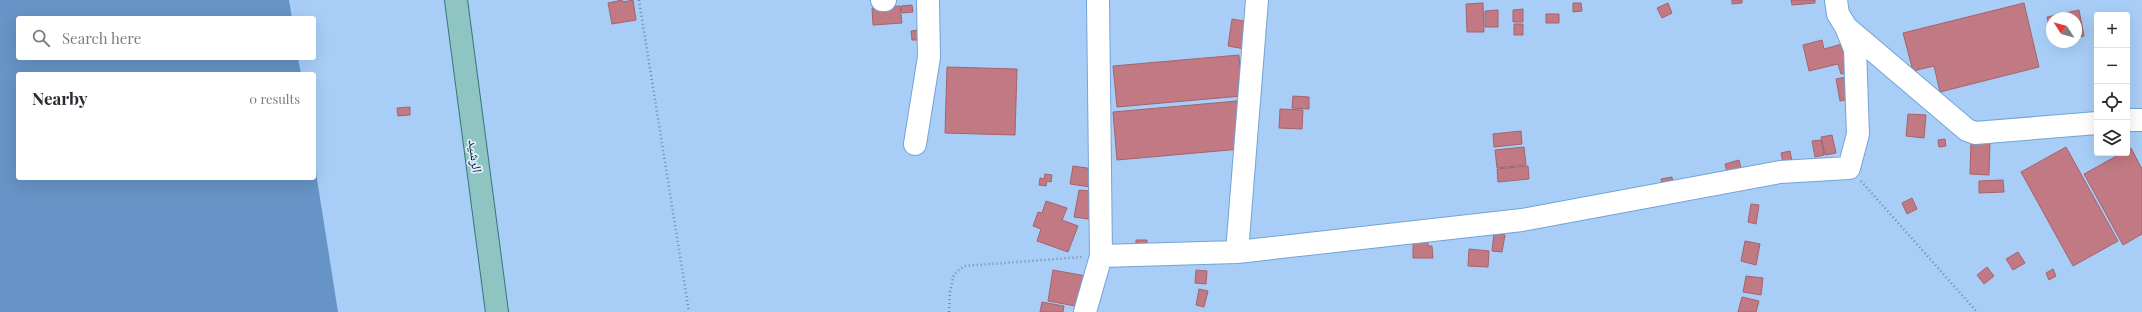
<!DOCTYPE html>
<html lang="en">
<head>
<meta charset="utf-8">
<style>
	:root { --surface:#fff; --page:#f7f7f7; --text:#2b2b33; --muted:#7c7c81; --line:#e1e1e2 }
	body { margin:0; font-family:"Playfair Display","Noto Naskh Arabic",serif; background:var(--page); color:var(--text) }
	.controls { position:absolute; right:12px; top:12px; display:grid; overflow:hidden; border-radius:4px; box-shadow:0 4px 16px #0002 }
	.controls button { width:36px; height:36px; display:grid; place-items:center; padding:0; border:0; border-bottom:1px solid var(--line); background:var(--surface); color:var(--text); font:20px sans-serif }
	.compass { position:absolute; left:2046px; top:12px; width:36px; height:36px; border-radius:50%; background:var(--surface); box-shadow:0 4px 16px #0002; rotate:306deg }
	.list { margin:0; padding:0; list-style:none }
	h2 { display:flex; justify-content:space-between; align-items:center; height:52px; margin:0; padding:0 16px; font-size:17px }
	h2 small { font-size:13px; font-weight:400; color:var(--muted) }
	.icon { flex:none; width:22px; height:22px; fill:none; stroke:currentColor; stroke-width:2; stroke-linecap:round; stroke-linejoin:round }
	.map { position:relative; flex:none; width:2142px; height:312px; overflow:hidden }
	.search { position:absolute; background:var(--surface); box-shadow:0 4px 16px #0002; left:16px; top:16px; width:300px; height:44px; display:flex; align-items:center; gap:10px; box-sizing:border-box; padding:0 14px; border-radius:4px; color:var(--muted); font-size:15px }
	.panel { position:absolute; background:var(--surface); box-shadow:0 4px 16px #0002; left:16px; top:72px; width:300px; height:108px; border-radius:4px }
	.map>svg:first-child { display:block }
	.water { fill:#6694c6 }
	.building { fill:#c17a83; stroke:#a6626c }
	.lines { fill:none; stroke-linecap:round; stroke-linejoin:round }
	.minor-casing { stroke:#74a3d5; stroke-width:24 }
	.major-casing { stroke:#337578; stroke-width:24 }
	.path { stroke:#6d8bac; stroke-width:2.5; stroke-dasharray:1 3; stroke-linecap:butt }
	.minor { stroke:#fff; stroke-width:22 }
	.major { stroke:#8ec5c2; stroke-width:22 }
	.labels { text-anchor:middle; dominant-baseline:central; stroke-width:3.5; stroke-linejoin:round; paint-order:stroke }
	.street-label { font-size:14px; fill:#14273a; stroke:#deecfc }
</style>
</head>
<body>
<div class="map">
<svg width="2142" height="312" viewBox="0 0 2142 312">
	<rect width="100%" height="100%" fill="#a8cef7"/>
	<path class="water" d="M 0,0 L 289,0 L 292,18 L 18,18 L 18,58 L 298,58 L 301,74 L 18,74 L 18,178 L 314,178 L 314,160 L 338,312 L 0,312 Z"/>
	<path class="building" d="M 622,0 L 623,2 L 633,0 L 636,20 L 612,24 L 608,3 Z
		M 1732,0 L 1742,0 L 1742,3 L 1732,4 Z
		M 1791,0 L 1815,0 L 1815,3 L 1792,5 Z
		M 1483,3 L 1484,32 L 1467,32 L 1466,4 Z
		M 1573,3 L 1581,3 L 1582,11 L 1573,12 Z
		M 1668,3 L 1672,13 L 1662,18 L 1657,8 Z
		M 2024,3 L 2039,67 L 1940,92 L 1934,66 L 1913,71 L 1903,33 Z
		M 912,5 L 913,12 L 902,13 L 901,6 Z
		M 900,6 L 902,23 L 873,25 L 872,8 Z
		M 1523,9 L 1523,22 L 1513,22 L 1513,10 Z
		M 1498,10 L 1498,27 L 1485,27 L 1485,11 Z
		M 2079,10 L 2084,36 L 2076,38 L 2076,18 L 2052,18 L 2052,40 L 2047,17 Z
		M 1546,14 L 1559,14 L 1559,23 L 1546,23 Z
		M 1232,19 L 1249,22 L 1245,49 L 1228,46 Z
		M 1514,24 L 1523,24 L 1523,35 L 1514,35 Z
		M 919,30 L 919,40 L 912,40 L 911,31 Z
		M 1822,40 L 1824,49 L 1842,44 L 1849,72 L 1841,74 L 1838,64 L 1809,71 L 1803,45 Z
		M 1239,55 L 1242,96 L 1117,107 L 1113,66 Z
		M 947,67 L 1017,69 L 1015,135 L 945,133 Z
		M 1847,77 L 1851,99 L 1840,101 L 1836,79 Z
		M 1293,96 L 1309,97 L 1309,109 L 1292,108 Z
		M 1237,101 L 1241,149 L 1117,160 L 1113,112 Z
		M 410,107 L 410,115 L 398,116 L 397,108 Z
		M 1280,109 L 1303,110 L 1302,129 L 1279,128 Z
		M 1908,114 L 1926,115 L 1924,138 L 1906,136 Z
		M 1521,131 L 1522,144 L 1494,147 L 1493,134 Z
		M 1832,135 L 1836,153 L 1825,155 L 1821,137 Z
		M 1945,139 L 1946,146 L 1939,147 L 1938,140 Z
		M 1821,140 L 1824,155 L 1815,157 L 1812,141 Z
		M 1971,141 L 1990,141 L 1989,175 L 1970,174 Z
		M 1524,147 L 1526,165 L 1497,168 L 1495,150 Z
		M 2066,147 L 2118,241 L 2073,266 L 2021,172 Z
		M 2131,148 L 2142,169 L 2142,234 L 2123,245 L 2084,174 L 2122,153 L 2127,153 L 2127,150 Z
		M 1790,151 L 1792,161 L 1783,163 L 1781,153 Z
		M 1739,160 L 1743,177 L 1729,180 L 1725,164 Z
		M 1073,166 L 1094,169 L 1091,187 L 1070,184 Z
		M 1528,166 L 1529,179 L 1498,182 L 1497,169 Z
		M 1045,174 L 1052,175 L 1051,182 L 1047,181 L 1046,186 L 1039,185 L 1040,178 L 1044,179 Z
		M 1672,177 L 1674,190 L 1663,192 L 1661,179 Z
		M 2003,180 L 2004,192 L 1979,193 L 1979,181 Z
		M 1079,190 L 1090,191 L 1089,198 L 1099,200 L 1096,220 L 1074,217 Z
		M 1912,198 L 1917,209 L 1907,214 L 1902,203 Z
		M 1046,201 L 1067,208 L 1062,220 L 1078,226 L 1068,252 L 1037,241 L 1041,229 L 1033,226 L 1038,212 L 1042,213 Z
		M 1751,204 L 1759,205 L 1756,224 L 1748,222 Z
		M 1494,233 L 1505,235 L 1502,252 L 1492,251 Z
		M 1136,240 L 1147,240 L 1147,251 L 1136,251 Z
		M 1745,241 L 1760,244 L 1756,265 L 1741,261 Z
		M 1413,242 L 1428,242 L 1428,246 L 1432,246 L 1433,258 L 1413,258 Z
		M 1469,249 L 1489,251 L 1488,267 L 1468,266 Z
		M 2018,252 L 2025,263 L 2013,270 L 2006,259 Z
		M 1987,267 L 1994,276 L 1984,284 L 1977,275 Z
		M 2053,269 L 2056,276 L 2049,280 L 2046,273 Z
		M 1053,270 L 1086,276 L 1081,307 L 1048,301 Z
		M 1196,270 L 1207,271 L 1206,284 L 1195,283 Z
		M 1746,276 L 1763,278 L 1761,295 L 1743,292 Z
		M 1199,289 L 1208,291 L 1204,307 L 1196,305 Z
		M 1742,297 L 1759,301 L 1756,312 L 1738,312 Z
		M 1042,302 L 1064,306 L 1063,312 L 1040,312 Z"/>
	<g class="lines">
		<defs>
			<path id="minor" d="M 882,0 L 885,0
				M 1848,29 L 1967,130 L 1975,133 L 2097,123
				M 2127,120 L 2142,120
				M 915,144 L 929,57 L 928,0
				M 1237,252 L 1257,0
				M 1101,256 L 1237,252 L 1522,220 L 1780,172 L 1849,168 L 1858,134 L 1855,49 L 1846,27 L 1838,14 L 1836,0
				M 1085,312 L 1101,256 L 1098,0"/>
			<path id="major" d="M 456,0 L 497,312"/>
		</defs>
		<use href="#minor" class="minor-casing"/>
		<use href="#major" class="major-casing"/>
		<path class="path" d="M 639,0 L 689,312
			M 1861,181 L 1977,312
			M 949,312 L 950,292 L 954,274 L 964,266 L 1082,257"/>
		<use href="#minor" class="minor"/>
		<use href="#major" class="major"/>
	</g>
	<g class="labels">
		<g class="street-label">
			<text transform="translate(476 156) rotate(83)">الرشيد</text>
		</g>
	</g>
</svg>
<div class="controls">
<button>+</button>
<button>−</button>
<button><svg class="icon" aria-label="locate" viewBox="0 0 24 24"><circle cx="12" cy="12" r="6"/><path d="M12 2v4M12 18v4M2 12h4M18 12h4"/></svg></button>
<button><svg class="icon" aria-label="layers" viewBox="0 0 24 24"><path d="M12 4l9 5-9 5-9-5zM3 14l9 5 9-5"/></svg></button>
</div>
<svg class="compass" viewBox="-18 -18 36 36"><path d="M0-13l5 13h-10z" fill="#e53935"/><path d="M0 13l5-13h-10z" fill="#7c7c81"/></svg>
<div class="search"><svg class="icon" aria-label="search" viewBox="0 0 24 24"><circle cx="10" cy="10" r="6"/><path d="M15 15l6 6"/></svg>Search here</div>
<section class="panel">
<h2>Nearby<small>0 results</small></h2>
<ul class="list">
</ul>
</section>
</div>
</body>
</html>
